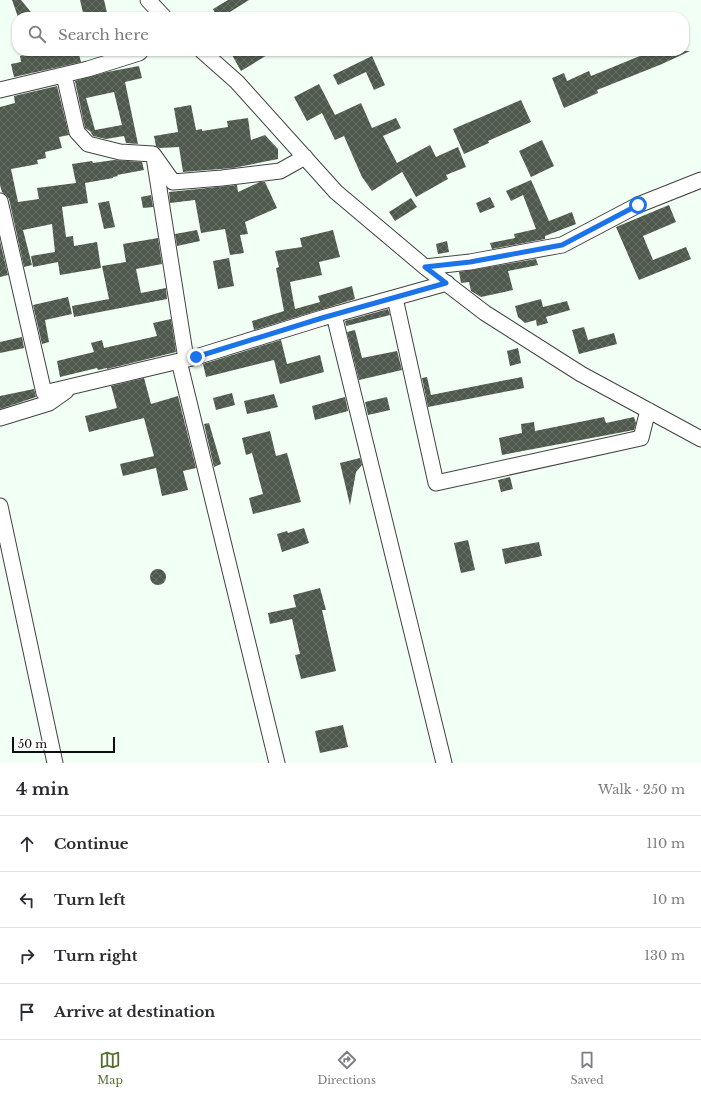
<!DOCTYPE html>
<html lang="en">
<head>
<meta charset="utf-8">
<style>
	:root { --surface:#fff; --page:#f2f2f3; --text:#2b2b33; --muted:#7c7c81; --line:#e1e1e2; --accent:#546e2d }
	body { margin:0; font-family:"Libre Baskerville",serif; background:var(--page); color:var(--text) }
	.scale { position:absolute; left:12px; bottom:10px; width:103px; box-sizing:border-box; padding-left:4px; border:2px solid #0f0f0f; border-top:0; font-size:11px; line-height:14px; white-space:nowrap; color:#0f0f0f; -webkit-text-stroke:3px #fff; paint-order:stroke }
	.stop { position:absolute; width:12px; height:12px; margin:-9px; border:3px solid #1a73e8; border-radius:50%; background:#fff }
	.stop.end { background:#1a73e8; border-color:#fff; box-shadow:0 1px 4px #0008 }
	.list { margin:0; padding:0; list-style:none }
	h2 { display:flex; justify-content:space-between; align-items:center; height:52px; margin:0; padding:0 16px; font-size:17px }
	h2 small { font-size:13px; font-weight:400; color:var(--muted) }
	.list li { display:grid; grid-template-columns:26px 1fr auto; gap:12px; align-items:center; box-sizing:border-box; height:56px; padding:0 16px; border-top:1px solid var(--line) }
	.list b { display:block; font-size:15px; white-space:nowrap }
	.list em { font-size:13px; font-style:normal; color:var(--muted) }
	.icon { flex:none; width:22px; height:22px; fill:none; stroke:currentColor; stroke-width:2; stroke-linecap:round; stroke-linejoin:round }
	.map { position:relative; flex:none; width:701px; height:763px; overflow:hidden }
	.search { position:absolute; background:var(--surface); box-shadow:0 1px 3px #0004; left:12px; right:12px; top:12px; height:44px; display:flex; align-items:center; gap:10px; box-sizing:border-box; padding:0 14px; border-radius:16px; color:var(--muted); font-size:15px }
	.sheet { height:276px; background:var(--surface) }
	nav { display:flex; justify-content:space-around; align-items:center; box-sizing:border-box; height:56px; border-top:1px solid var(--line); background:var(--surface); font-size:11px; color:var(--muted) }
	nav a { display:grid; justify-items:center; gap:2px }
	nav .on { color:var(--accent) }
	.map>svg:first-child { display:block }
	.building { fill:url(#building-cross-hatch); fill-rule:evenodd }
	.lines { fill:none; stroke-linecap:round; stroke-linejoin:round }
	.minor-casing { stroke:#424242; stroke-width:17 }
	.minor { stroke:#fff; stroke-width:15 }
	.route { stroke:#1a73e8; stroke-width:5 }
</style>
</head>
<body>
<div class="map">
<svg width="701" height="763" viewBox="0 0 701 763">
	<defs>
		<pattern id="building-cross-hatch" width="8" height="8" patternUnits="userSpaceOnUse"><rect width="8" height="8" fill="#4e584c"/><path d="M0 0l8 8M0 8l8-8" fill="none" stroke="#687067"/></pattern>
	</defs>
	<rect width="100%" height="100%" fill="#f2fff5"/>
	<path class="building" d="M 12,0 L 21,0 L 35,17 L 18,17 Z
		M 80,0 L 104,0 L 108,17 L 84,17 Z
		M 228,0 L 249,0 L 222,17 L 217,17 L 213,9 Z
		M 42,51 L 78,51 L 81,62 L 14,77 L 11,64 L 21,62 L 20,56 Z
		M 239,51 L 274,51 L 241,71 L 232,55 Z
		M 652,51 L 690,51 L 662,64 L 597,90 L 598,93 L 564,108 L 552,78 L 564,73 L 567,81 L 589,71 L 591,76 Z
		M 372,56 L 385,85 L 374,90 L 366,72 L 338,85 L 333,75 Z
		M 139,66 L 142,78 L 125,82 L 138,144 L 126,143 L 124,136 L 106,139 L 93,136 L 90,131 L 85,128 L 75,81 L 107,72 ZM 114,92 L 122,125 L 95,130 L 86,98 Z
		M 319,84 L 335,115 L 361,103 L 372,128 L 396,118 L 401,128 L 383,136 L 397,163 L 430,145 L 436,157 L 458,147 L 466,167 L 446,175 L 448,179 L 416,197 L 400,168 L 402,172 L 372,191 L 362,177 L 344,136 L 335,140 L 322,113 L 307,121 L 294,97 Z
		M 57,86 L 69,135 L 59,137 L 62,148 L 45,152 L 46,158 L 37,160 L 38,164 L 11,169 L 18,202 L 39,199 L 37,188 L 76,183 L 72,164 L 92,161 L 93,163 L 114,160 L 142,162 L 144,170 L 117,175 L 118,176 L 113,177 L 113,178 L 85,183 L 88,203 L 62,207 L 66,237 L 73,236 L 74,246 L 97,242 L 101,268 L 60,275 L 58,262 L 33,267 L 31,256 L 55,252 L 52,224 L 23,230 L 32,265 L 24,267 L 9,199 L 6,195 L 2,192 L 0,185 L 0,107 L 15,103 L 14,96 Z
		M 521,100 L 531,122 L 488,141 L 489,143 L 464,154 L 453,129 Z
		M 191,105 L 196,130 L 202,129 L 202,131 L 228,127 L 227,121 L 248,118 L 251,140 L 265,135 L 278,149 L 278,159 L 233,168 L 183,172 L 179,147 L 160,148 L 156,146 L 154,136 L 178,132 L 174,108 Z
		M 542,140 L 554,166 L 531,177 L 519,151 Z
		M 531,180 L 539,198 L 549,221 L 572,212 L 576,224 L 545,236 L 545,239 L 492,249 L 490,243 L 515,238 L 514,234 L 536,229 L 523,195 L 511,201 L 506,191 Z
		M 260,182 L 265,182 L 277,208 L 245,222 L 248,234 L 240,235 L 244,253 L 230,255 L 225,229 L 201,233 L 195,200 L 170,203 L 169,192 L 237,185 L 238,192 Z
		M 151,195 L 153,207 L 143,208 L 141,197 Z
		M 490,197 L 495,207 L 480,213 L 476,203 Z
		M 411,198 L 417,207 L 395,221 L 389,212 Z
		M 109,201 L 115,227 L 104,229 L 98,203 Z
		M 669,205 L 676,222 L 643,236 L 653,260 L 686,247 L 691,259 L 639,280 L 616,227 Z
		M 197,230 L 200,241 L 177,246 L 175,234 Z
		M 333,230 L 340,257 L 319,262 L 322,275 L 290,282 L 295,309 L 320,302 L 318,296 L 352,286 L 355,299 L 254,330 L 252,321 L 284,311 L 276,268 L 279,267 L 275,251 L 302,247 L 300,238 Z
		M 158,238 L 162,264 L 136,269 L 141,293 L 166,288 L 167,299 L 74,317 L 72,306 L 109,299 L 102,266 L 126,262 L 123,244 Z
		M 0,241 L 8,275 L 0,277 Z
		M 447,241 L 449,252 L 438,254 L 436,244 Z
		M 229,258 L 234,286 L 218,289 L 213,261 Z
		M 536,259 L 538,265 L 508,271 L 513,290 L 481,297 L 471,291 L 469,282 L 461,283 L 459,272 Z
		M 68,297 L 72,314 L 45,320 L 49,342 L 42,344 L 33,305 Z
		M 541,299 L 543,307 L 567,301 L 570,310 L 546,317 L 548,323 L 537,326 L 536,320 L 525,323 L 518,317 L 515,306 Z
		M 388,309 L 390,315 L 346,326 L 345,321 Z
		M 171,319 L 176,352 L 107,369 L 107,368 L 98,370 L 97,368 L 60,377 L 57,361 L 94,352 L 91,343 L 102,340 L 104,348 L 157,336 L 153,323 Z
		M 584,327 L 588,340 L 614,333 L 617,344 L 579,354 L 572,330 Z
		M 355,330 L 362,358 L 397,351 L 402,370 L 359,380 L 347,332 Z
		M 22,337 L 24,348 L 0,353 L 0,342 Z
		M 281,340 L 287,364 L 320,355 L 324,372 L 280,384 L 274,360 L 206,377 L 203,364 Z
		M 518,348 L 521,363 L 510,366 L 507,351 Z
		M 427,377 L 431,395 L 522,377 L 524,388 L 428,407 L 422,378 Z
		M 144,378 L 151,404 L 178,396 L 196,468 L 183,471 L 188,490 L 162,496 L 156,468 L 123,476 L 120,464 L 154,456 L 144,418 L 89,432 L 85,416 L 117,408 L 111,386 Z
		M 34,389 L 36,397 L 0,409 L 0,396 Z
		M 232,393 L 235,405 L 216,410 L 213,398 Z
		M 274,394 L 278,407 L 247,414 L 244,401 Z
		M 345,397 L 348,411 L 315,420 L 312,406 Z
		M 387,397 L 390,410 L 368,415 L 365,402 Z
		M 604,417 L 606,423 L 634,417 L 636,423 L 634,430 L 502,455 L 499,438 L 522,433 L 521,424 L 534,422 L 535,431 Z
		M 209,423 L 221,464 L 214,467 L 204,424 Z
		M 270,431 L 276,456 L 287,453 L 301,502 L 253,514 L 249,498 L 263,494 L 252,453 L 246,455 L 242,438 Z
		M 360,458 L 362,465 L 356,472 L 350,505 L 340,463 Z
		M 510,477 L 513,489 L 501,492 L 498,480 Z
		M 304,528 L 309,543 L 282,552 L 277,534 L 287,531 L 288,533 Z
		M 468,540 L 475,570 L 461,573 L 454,543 Z
		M 539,542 L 542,556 L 505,564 L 502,549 Z
		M150 577a8 8 0 1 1 16 0a8 8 0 1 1-16 0Z
		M 320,588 L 326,610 L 322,610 L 336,671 L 301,679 L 295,655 L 300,654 L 292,619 L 270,624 L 268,613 L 296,607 L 293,595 Z
		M 343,725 L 348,747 L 320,753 L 315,731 Z"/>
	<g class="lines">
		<defs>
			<path id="minor" d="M 148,0 L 164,17
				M 202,51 L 237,82 L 336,192 L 425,267 L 485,313 L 581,374 L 701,439
				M 64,75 L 77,132 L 88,144 L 120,152 L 153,154 L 173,182 L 222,178 L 280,171 L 305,157
				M 0,90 L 88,69 L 139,53 L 141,51
				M 154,157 L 186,359
				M 0,201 L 44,393 L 196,357 L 322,318 L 447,283
				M 425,267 L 470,262 L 562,245 L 638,205 L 701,180
				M 395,298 L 436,483 L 641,438 L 648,410
				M 334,315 L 444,763
				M 179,361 L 277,763
				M 0,418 L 49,403 L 66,391
				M 0,506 L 55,763"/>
		</defs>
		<use href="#minor" class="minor-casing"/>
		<use href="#minor" class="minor"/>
	</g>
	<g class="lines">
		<path class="route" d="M 196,357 L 322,318 L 446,283 L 425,267 L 470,262 L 562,245 L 638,205"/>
	</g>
</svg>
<div class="scale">50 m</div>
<div class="stop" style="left:638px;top:205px"></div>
<div class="stop end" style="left:196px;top:357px"></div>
<div class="search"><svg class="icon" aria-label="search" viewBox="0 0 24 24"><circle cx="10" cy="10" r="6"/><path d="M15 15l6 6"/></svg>Search here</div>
</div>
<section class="sheet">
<h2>4 min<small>Walk · 250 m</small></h2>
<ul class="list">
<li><svg class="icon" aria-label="ahead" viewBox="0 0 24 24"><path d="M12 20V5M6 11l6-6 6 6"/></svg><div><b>Continue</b></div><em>110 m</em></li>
<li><svg class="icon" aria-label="left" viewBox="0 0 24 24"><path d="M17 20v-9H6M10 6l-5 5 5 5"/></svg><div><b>Turn left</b></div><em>10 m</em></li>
<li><svg class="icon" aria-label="right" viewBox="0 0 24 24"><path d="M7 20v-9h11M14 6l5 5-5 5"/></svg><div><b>Turn right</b></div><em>130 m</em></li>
<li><svg class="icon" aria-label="arrive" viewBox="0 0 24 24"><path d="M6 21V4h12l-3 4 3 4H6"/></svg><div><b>Arrive at destination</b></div></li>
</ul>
</section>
<nav>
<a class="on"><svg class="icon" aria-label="map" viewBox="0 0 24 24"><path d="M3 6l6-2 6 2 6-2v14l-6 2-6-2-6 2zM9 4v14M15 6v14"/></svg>Map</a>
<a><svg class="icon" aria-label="directions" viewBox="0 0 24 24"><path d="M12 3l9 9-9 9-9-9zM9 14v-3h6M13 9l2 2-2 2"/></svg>Directions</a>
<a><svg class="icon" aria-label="saved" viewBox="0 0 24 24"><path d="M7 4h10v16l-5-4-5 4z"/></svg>Saved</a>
</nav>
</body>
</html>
